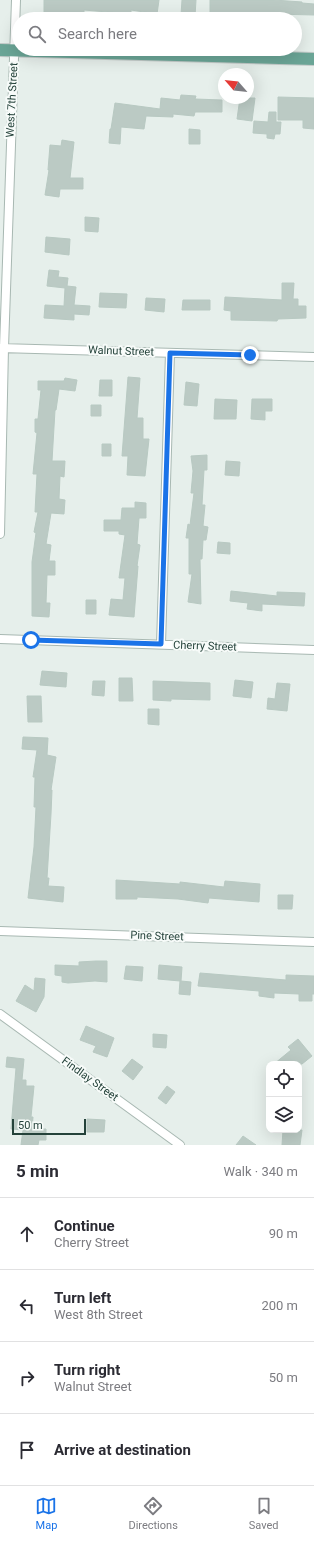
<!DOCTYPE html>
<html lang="en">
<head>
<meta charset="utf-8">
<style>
	:root { --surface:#fff; --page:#f7f7f7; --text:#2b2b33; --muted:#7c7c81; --line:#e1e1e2; --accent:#1a73e8 }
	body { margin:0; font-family:Roboto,sans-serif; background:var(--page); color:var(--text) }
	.controls { position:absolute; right:12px; bottom:12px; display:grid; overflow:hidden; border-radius:8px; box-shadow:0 4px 16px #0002 }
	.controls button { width:36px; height:36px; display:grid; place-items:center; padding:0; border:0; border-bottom:1px solid var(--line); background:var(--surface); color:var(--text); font:20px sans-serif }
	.compass { position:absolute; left:218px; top:68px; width:36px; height:36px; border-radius:50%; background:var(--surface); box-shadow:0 4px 16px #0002; rotate:298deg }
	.scale { position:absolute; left:12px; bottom:10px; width:74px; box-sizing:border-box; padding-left:4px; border:2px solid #24423a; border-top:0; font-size:11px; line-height:14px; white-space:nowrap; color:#24423a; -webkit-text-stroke:3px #f7fbf9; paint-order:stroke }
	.stop { position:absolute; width:12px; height:12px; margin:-9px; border:3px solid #1a73e8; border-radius:50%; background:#fff }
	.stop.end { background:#1a73e8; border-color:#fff; box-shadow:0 1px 4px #0008 }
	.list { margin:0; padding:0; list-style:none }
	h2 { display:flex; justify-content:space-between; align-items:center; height:52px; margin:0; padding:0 16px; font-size:17px }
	h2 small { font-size:13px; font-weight:400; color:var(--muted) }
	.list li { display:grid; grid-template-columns:26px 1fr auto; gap:12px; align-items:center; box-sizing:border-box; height:72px; padding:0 16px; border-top:1px solid var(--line) }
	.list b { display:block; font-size:15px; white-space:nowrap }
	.list p { margin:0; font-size:13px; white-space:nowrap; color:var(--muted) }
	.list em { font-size:13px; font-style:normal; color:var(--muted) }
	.icon { flex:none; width:22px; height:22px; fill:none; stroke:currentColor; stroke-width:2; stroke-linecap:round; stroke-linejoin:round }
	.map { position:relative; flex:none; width:314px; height:1145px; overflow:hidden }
	.search { position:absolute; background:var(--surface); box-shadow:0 4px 16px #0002; left:12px; right:12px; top:12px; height:44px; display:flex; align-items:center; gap:10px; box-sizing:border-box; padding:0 14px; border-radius:22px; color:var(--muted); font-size:15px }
	.sheet { height:340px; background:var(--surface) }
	nav { display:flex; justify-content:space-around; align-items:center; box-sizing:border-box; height:56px; border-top:1px solid var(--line); background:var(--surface); font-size:11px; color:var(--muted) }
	nav a { display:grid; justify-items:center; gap:2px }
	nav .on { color:var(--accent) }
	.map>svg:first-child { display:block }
	.building { fill:#bbcac4; stroke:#b8c9c2 }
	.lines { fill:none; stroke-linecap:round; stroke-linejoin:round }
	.street-casing { stroke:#a8b8b2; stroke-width:10 }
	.primary-casing { stroke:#c2cac8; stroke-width:14 }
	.street { stroke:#fff; stroke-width:8 }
	.primary { stroke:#6aa596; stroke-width:12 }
	.route { stroke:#1a73e8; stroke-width:5 }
	.labels { text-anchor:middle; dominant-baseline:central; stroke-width:4; stroke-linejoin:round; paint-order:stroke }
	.street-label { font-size:11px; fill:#24423a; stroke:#f7fbf9 }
</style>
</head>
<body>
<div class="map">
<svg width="314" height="1145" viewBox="0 0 314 1145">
	<rect width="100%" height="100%" fill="#e6efeb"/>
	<path class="building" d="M 44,0 L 159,0 L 157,14 L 131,10 L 131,14 L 84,10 L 84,12 L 44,12 Z
		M 182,0 L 196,0 L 195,16 L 181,15 Z
		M 210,0 L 274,0 L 302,2 L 302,3 L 314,4 L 314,15 L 274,14 L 274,17 L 259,17 L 259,15 L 210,15 Z
		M 181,95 L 196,96 L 195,99 L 222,100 L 222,112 L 195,112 L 194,116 L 173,114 L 173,117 L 146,116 L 144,129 L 121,127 L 120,144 L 109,143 L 110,129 L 111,129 L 115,103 L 160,109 L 161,98 L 180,100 Z
		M 278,97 L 314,98 L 314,129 L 303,128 L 303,120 L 278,120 Z
		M 240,98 L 255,98 L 252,121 L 237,119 Z
		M 269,112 L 276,112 L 276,122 L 281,122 L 280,134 L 275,134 L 274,139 L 267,138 L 267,134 L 253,133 L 254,121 L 268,122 Z
		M 189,129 L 200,130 L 200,144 L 189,144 Z
		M 62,140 L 74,142 L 70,178 L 83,178 L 83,189 L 60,189 L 59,197 L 45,195 L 49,170 L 48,170 L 50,145 L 61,146 Z
		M 85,217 L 99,218 L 98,232 L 85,231 Z
		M 46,237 L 70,239 L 69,255 L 45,252 Z
		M 49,270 L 59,271 L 58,277 L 68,278 L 67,286 L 76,287 L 74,305 L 90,306 L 89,315 L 74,314 L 74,320 L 44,318 L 45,305 L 64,306 L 65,288 L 47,286 Z
		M 282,283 L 294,283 L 293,299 L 298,299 L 298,306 L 306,306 L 306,318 L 278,319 L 277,321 L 231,320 L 231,311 L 224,310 L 225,297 L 282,300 Z
		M 100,293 L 127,294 L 126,308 L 99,307 Z
		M 146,298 L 165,299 L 164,312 L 145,310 Z
		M 183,300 L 210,300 L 210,310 L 182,310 Z
		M 128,377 L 140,378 L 137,418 L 143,418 L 143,439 L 149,439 L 145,476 L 127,475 L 128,456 L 122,456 Z
		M 65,378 L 77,380 L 75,391 L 59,389 L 56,410 L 55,410 L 52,461 L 65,461 L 64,477 L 60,476 L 59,499 L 65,500 L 64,514 L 51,513 L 46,544 L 51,545 L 49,561 L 55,561 L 55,575 L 47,575 L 46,603 L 50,603 L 49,617 L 32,616 L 32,562 L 36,533 L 34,532 L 38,512 L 35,512 L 37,474 L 33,474 L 37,433 L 35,432 L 35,419 L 38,419 L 41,390 L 38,390 L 38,381 L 64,381 Z
		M 100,380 L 112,380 L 112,396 L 99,396 Z
		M 186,382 L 199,384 L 197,406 L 184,405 Z
		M 215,399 L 237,400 L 236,419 L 214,419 Z
		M 252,399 L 272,399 L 272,411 L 265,411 L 265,420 L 251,419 Z
		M 91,405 L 101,405 L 101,416 L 91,416 Z
		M 102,444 L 111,444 L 111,456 L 102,456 Z
		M 207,455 L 207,470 L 204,470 L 202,505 L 205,505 L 203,526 L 208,527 L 206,540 L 203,540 L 202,559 L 200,559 L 201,604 L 188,602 L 192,574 L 189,574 L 189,538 L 186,538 L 188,524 L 190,525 L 194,493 L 191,493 L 193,471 L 191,456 Z
		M 226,461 L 240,462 L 239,476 L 225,475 Z
		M 135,502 L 146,503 L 146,518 L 139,518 L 137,544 L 140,545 L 137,566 L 138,566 L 134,617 L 109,615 L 111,599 L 123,600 L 125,578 L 119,578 L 125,535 L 119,534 L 119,531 L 104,531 L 104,520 L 121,520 L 122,508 L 135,508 Z
		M 218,542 L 230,543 L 230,554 L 217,553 Z
		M 231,591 L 277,596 L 277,592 L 305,593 L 304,606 L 262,604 L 262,611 L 247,609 L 248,603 L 230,601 Z
		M 86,600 L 96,600 L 96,614 L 86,614 Z
		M 42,671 L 67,673 L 66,687 L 40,685 Z
		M 119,678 L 132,678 L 133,701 L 119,701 Z
		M 235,680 L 253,682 L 251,698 L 233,696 Z
		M 93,681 L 105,681 L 104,696 L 92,695 Z
		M 153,681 L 210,683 L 210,700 L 171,699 L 171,701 L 153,700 Z
		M 277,683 L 290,684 L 287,711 L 267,709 L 268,698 L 275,699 Z
		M 27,696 L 41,696 L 42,722 L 28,722 Z
		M 148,709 L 159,709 L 159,725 L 148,724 Z
		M 23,737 L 48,738 L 47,755 L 56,757 L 51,790 L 52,790 L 51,814 L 47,878 L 49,878 L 48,886 L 64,887 L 63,902 L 28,898 L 34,847 L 36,807 L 34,807 L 35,777 L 33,777 L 37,750 L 22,749 Z
		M 116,880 L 180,884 L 180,882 L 224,887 L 225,881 L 260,884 L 259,902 L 209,898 L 208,903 L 178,899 L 137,897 L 137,899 L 116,899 Z
		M 278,895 L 293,895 L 292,909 L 278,909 Z
		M 96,961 L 107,961 L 107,982 L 95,981 L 68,983 L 62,982 L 62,976 L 55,975 L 55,965 L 79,966 L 79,962 Z
		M 159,965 L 182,967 L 181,981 L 191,982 L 190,995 L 179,994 L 180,981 L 158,979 Z
		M 126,966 L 143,967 L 142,981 L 124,979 Z
		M 200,973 L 286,980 L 286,975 L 314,976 L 314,994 L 312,994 L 312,1001 L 299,1001 L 299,994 L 274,993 L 274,998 L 259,996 L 259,991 L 198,986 Z
		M 35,978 L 45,979 L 44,997 L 36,1012 L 16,1001 L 25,985 L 34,991 Z
		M 86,1026 L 114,1038 L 107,1057 L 93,1052 L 96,1046 L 80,1040 Z
		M 153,1034 L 167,1035 L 166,1048 L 153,1047 Z
		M 298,1039 L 312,1056 L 302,1064 L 274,1064 L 291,1050 L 288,1047 Z
		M 7,1057 L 24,1059 L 22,1080 L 26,1080 L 26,1086 L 34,1086 L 31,1117 L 33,1117 L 32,1129 L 46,1129 L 46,1140 L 39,1140 L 38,1145 L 21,1145 L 23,1130 L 11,1129 L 16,1068 L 6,1067 Z
		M 132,1059 L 143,1067 L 133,1080 L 122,1071 Z
		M 167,1086 L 175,1092 L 166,1104 L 158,1098 Z
		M 87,1119 L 105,1120 L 104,1132 L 87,1132 Z
		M 283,1130 L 302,1130 L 300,1145 L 282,1145 Z
		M 243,1136 L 256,1145 L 236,1145 Z"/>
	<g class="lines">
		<defs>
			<path id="street" d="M 0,348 L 314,357
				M 0,534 L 4,348 L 16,0
				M 0,639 L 314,650
				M 161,644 L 170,353
				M 0,931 L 314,942
				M 0,1014 L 180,1145"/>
			<path id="primary" d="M 0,50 L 314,59"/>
		</defs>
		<use href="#street" class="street-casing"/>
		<use href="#primary" class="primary-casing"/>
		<use href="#street" class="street"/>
		<use href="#primary" class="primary"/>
	</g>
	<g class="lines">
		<path class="route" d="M 31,640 L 161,644 L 170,353 L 250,355"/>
	</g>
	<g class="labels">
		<g class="street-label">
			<text transform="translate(12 100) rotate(-87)">West 7th Street</text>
			<text transform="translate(121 351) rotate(2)">Walnut Street</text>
			<text transform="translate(205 646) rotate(2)">Cherry Street</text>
			<text transform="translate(157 936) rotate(2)">Pine Street</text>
			<text transform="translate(90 1079) rotate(36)">Findlay Street</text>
		</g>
	</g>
</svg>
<div class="controls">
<button><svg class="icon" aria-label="locate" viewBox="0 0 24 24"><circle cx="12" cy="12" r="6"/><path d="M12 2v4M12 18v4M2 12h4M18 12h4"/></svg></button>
<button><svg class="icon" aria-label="layers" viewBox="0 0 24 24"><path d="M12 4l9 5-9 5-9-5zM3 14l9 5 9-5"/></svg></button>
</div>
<svg class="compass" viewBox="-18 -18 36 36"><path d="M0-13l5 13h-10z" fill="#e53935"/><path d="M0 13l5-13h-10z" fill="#7c7c81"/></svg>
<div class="scale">50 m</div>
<div class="stop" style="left:31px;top:640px"></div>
<div class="stop end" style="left:250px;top:355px"></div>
<div class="search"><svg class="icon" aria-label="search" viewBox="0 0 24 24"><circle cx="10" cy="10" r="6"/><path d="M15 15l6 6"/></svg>Search here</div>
</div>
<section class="sheet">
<h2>5 min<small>Walk · 340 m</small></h2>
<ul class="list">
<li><svg class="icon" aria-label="ahead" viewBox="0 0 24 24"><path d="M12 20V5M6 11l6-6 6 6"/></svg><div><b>Continue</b><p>Cherry Street</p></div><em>90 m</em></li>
<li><svg class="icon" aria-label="left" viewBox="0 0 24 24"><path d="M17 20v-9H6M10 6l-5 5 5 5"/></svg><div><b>Turn left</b><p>West 8th Street</p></div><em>200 m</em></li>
<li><svg class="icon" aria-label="right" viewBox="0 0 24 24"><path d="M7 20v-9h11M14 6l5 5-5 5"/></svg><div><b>Turn right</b><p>Walnut Street</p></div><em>50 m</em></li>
<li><svg class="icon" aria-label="arrive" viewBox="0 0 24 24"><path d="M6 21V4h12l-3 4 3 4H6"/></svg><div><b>Arrive at destination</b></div></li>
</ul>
</section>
<nav>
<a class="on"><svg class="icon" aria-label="map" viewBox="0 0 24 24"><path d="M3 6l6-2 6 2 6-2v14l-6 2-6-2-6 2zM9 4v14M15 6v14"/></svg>Map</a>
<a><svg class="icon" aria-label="directions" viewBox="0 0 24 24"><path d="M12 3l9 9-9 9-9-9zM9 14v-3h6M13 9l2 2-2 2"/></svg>Directions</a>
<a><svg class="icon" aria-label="saved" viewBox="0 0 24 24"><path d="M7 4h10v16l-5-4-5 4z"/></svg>Saved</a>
</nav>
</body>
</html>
